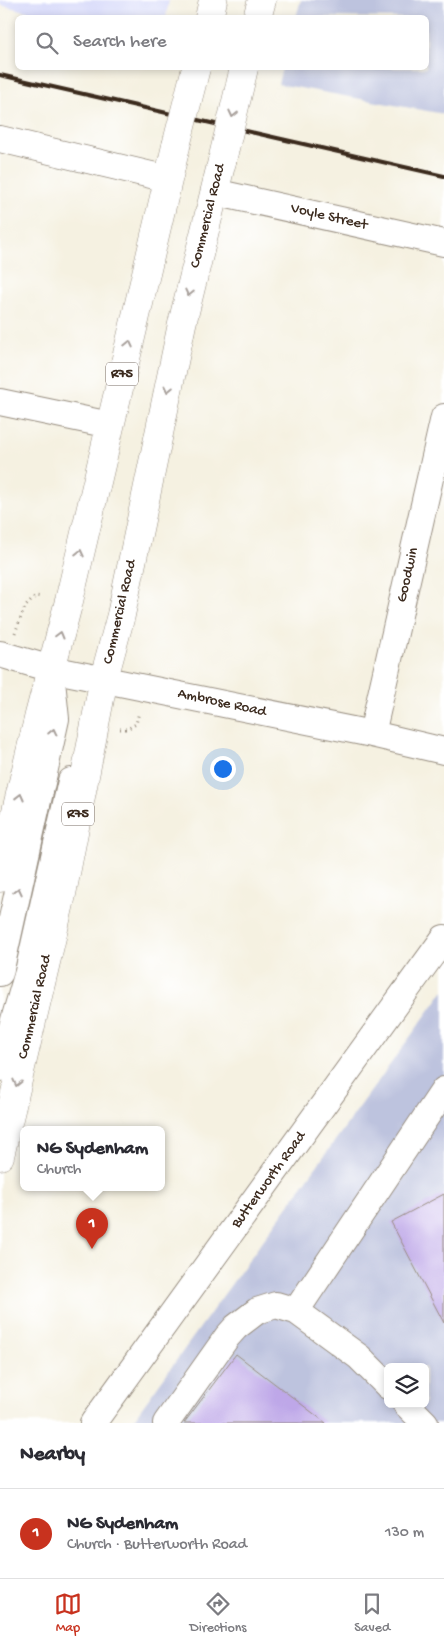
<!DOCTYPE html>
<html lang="en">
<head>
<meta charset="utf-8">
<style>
	:root { --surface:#fff; --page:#f7f7f7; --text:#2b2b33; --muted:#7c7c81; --line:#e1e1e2; --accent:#c8321e }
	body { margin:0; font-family:"Gochi Hand",sans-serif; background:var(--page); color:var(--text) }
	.controls { position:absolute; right:15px; bottom:15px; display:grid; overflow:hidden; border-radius:8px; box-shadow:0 2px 8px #0003 }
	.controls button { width:45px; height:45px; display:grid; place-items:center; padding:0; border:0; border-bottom:1px solid var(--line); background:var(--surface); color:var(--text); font:25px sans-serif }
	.you { position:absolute; left:222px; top:768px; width:18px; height:18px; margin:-12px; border:4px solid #fff; border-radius:50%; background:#1a73e8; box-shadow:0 0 0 8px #1a73e833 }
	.badge { display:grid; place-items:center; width:32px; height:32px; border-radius:50%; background:var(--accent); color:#fff; font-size:16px; font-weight:700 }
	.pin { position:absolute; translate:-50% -41px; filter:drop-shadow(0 1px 2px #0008) }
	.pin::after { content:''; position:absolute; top:26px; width:18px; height:15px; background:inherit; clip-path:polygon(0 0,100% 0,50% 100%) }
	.popup { position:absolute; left:20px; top:1126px; width:145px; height:65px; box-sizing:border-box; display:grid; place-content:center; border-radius:8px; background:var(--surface); filter:drop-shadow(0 1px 4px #0005); font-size:16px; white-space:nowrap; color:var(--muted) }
	.popup b { font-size:19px; color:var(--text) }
	.popup::after { content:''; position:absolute; left:50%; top:100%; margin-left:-10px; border:10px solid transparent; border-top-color:var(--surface) }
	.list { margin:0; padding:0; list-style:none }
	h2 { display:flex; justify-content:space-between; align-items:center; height:65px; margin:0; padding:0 20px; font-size:21px }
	h2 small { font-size:16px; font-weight:400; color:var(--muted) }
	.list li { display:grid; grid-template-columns:32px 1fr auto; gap:15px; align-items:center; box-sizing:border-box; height:90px; padding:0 20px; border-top:1px solid var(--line) }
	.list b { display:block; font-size:19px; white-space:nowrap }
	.list p { margin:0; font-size:16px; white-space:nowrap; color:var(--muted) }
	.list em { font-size:16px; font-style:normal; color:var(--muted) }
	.icon { flex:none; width:28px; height:28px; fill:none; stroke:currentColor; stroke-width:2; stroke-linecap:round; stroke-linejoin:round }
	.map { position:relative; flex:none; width:444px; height:1423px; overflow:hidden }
	.search { position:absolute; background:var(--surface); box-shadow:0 2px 8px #0003; left:15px; right:15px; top:15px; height:55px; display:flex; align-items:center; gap:12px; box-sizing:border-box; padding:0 18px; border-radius:8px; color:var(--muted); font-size:19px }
	.sheet { height:155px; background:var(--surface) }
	nav { display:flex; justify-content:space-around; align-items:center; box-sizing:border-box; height:70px; border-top:1px solid var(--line); background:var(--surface); font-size:14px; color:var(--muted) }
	nav a { display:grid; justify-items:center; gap:2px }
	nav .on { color:var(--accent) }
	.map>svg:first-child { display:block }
	.built { fill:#d5d8f9 }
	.industrial { fill:#bdc3de; fill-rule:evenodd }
	.building { fill:#bea7e8 }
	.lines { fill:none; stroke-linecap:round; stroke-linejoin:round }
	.minor-casing { stroke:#988e80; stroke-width:28 }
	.major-casing { stroke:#988e80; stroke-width:29 }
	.path { stroke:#988e80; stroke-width:3; stroke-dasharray:1 4; stroke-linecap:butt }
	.minor { stroke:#fff; stroke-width:26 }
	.major { stroke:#fff; stroke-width:28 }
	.rail { stroke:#3b2a1e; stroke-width:4 }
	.major-bridge-casing { stroke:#988e80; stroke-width:29; stroke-linecap:butt }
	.major-bridge { stroke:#fff; stroke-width:28 }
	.oneway { stroke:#a79f9a }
	.labels { text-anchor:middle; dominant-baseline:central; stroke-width:4; stroke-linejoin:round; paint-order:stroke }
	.shield { fill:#fff; stroke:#766a62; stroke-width:1 }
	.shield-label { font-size:14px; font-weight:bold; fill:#3b2a1e }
	.street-label { font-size:15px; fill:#3b2a1e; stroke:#fff }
</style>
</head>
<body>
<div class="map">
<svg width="444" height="1423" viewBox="0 0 444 1423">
	<rect width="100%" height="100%" fill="#fff"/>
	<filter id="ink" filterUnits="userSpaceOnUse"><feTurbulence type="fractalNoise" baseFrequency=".02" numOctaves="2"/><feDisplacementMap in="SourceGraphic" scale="10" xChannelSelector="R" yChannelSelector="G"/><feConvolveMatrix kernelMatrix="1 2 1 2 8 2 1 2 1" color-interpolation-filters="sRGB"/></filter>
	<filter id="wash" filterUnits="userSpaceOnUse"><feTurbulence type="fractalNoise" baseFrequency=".0096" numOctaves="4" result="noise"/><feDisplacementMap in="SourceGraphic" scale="20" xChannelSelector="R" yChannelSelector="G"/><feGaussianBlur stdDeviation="1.12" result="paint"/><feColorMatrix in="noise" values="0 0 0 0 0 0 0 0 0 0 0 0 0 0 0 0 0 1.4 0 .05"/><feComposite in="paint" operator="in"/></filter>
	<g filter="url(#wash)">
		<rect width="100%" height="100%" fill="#f5f1e1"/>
		<path class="built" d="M 0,0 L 169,0 L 166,17 L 55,18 L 0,5 Z"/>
		<path class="industrial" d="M 301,0 L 444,0 L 444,114 L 278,84 L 282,68 L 426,68 L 426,18 L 296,17 Z
			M 444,990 L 444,1423 L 131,1423 ZM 388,1367 L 425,1367 L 425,1404 L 388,1404 Z"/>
		<g id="blocks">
			<path class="building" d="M 444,1194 L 444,1323 L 391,1222 Z
				M 236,1354 L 326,1423 L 184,1423 Z"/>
		</g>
	</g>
	<g filter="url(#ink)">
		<use href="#blocks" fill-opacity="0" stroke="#988e80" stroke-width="1"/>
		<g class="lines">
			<defs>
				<path id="minor" d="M 0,139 L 168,179
					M 214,192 L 444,243
					M 0,402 L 110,425
					M 0,654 L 51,669 L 372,734 L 444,751
					M 372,734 L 444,417
					M 0,973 L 56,719 L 51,672
					M 0,1068 L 28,972 L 71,781
					M 296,1311 L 444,1090
					M 406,1404 L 425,1423
					M 93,1423 L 444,938
					M 166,1423 L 227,1337 L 236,1327 L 257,1311 L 276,1305 L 296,1311 L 359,1357 L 388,1386"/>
				<path id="major" d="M 209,18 L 213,0
					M 257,18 L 262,0
					M 0,878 L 39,715 L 69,601 L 176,146
					M 0,1156 L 61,899 L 104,678 L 121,615 L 182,324 L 222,161"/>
			</defs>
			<use href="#minor" class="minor-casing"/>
			<use href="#major" class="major-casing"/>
			<path class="path" d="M 15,633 L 25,607 L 36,596 L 42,597
				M 120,729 L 127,729 L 136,724 L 139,712"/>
			<use href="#minor" class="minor"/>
			<use href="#major" class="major"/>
			<path class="rail" d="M 0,75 L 444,176"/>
			<defs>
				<path id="major-bridge" d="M 176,146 L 196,68
					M 222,161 L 244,68"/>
			</defs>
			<use href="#major-bridge" class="major-bridge-casing"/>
			<use href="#major-bridge" class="major-bridge"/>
		</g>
		<defs><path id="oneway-chevron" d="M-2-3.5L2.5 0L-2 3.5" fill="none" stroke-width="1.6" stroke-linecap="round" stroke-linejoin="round" transform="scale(1.25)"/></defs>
		<g class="oneway">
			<use href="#oneway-chevron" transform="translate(233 114) rotate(103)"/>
			<use href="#oneway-chevron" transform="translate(189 293) rotate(103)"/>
			<use href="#oneway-chevron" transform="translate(129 344) rotate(-77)"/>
			<use href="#oneway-chevron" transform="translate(168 389) rotate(102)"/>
			<use href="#oneway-chevron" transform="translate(80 553) rotate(-77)"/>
			<use href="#oneway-chevron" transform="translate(60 635) rotate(-75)"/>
			<use href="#oneway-chevron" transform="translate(53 732) rotate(-78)"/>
			<use href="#oneway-chevron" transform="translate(20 797) rotate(-76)"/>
			<use href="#oneway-chevron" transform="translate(18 891) rotate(-77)"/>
			<use href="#oneway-chevron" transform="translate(17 1083) rotate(103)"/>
		</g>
	</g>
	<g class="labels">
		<g class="shield">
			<rect x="106" y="362.5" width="32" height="23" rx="4"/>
			<rect x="62" y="802.5" width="32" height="23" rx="4"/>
		</g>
		<g class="shield-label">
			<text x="122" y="374">R75</text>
			<text x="78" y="814">R75</text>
		</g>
		<g class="street-label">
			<text transform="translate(208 216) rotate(-76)">Commercial Road</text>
			<text transform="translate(329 217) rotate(13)">Voyle Street</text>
			<text transform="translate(408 575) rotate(-77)">Goodwin</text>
			<text transform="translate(120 612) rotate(-77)">Commercial Road</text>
			<text transform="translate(222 703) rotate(12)">Ambrose Road</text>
			<text transform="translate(35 1007) rotate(-77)">Commercial Road</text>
			<text transform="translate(269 1180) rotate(-54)">Butterworth Road</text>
		</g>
	</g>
</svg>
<div class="controls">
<button><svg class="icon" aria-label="layers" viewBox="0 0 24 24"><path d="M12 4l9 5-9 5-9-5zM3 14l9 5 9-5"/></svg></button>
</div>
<div class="you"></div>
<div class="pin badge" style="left:92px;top:1249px">1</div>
<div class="popup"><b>NG Sydenham</b>Church</div>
<div class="search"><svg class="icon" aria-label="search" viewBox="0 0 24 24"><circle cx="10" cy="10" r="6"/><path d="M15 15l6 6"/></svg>Search here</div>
</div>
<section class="sheet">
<h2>Nearby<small></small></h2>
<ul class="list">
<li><span class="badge">1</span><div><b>NG Sydenham</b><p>Church · Butterworth Road</p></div><em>130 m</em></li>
</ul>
</section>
<nav>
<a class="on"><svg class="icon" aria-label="map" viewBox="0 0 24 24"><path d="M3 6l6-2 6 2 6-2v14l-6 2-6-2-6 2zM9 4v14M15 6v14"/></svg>Map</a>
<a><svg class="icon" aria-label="directions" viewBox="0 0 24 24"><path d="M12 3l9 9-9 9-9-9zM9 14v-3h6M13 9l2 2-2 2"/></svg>Directions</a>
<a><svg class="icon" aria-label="saved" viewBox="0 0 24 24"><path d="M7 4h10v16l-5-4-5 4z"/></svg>Saved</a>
</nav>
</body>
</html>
